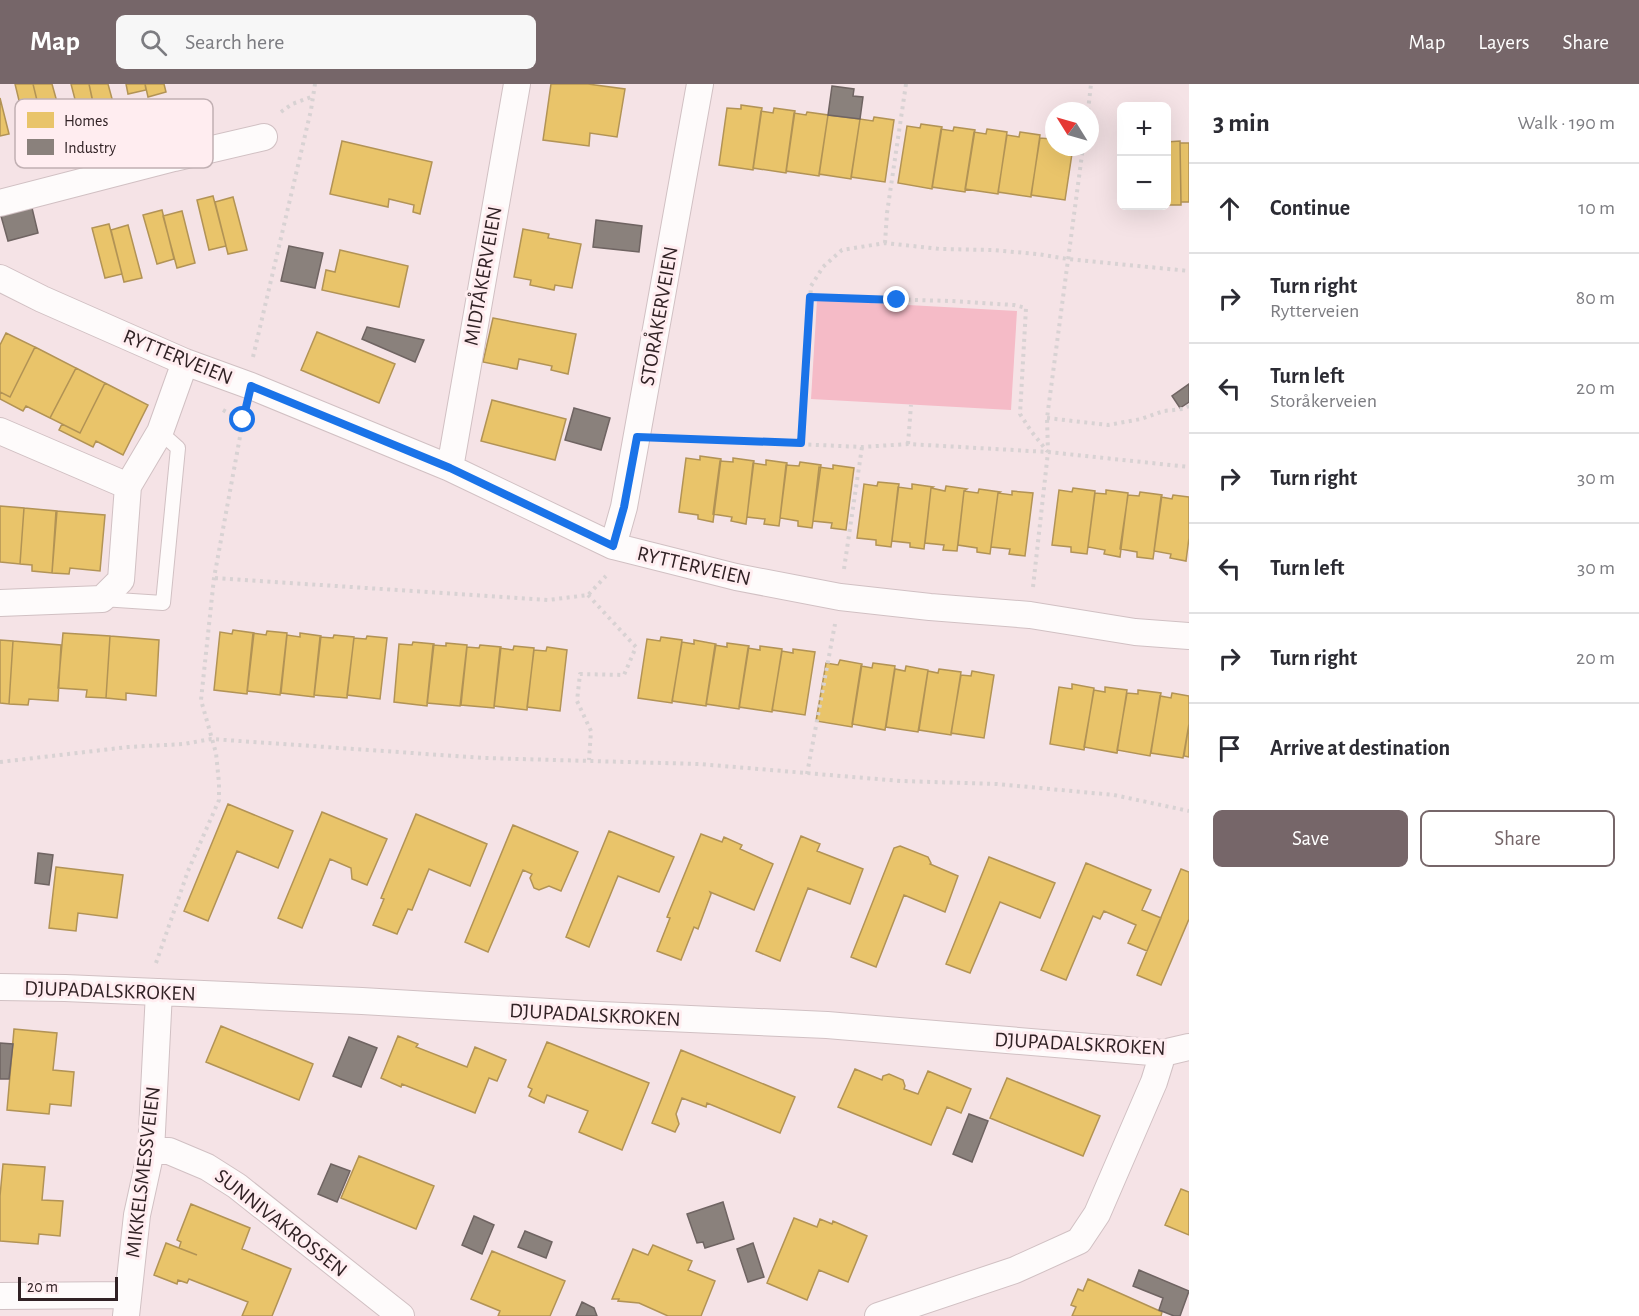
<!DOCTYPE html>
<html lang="en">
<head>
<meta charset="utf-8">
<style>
	:root { --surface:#fff; --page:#f7f7f7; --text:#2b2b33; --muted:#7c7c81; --line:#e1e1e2; --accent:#766669 }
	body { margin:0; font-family:"Alegreya Sans",sans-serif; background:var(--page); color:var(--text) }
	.controls { position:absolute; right:18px; top:18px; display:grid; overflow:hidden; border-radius:9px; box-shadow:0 6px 24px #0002 }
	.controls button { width:54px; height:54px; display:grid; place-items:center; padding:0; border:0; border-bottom:2px solid var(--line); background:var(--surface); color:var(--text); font:30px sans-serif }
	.compass { position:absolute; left:1045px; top:18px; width:54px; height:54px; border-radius:50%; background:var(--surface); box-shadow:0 6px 24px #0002; rotate:307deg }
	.scale { position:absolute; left:18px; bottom:15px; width:100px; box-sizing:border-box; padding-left:6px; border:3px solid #312225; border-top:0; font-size:16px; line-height:21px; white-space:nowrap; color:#312225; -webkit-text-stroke:4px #ffedf0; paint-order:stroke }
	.stop { position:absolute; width:18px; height:18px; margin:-14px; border:4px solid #1a73e8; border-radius:50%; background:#fff }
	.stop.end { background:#1a73e8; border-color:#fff; box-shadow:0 2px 6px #0008 }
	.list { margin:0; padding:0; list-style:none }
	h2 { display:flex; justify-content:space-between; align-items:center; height:78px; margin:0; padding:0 24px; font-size:26px }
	h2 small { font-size:20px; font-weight:400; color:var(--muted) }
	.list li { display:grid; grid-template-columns:39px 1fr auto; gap:18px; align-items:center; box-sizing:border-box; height:90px; padding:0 24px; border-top:2px solid var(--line) }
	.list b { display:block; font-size:22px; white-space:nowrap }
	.list p { margin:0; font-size:20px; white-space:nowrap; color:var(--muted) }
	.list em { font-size:20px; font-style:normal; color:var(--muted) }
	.actions { display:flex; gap:12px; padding:18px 24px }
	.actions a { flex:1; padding:14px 0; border:2px solid var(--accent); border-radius:9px; text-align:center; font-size:21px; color:var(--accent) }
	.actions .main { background:var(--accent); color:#fff }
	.icon { flex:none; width:33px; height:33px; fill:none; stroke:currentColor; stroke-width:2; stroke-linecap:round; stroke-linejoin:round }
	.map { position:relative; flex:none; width:1189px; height:1232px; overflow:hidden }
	header { display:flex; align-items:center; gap:36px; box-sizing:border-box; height:84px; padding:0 30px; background:var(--accent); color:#fff }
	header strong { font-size:28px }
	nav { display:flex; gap:33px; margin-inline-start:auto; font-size:21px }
	.search { width:420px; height:54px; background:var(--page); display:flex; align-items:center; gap:15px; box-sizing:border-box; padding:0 21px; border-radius:9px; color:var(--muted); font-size:22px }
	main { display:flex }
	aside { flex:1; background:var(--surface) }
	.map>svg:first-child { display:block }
	.green { fill:#f5bbc7 }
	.homes { fill:#e9c46a; stroke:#b29355; stroke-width:1.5 }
	.industry { fill:#8a817c; stroke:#6f6462; stroke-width:1.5 }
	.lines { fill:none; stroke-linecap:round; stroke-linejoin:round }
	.lane-casing { stroke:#d1c0c3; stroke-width:16 }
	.street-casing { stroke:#d1c0c3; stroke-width:28 }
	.path { stroke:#d8d2d3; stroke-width:4; stroke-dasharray:3 4.5; stroke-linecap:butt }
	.lane { stroke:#fefbfb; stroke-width:14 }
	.street { stroke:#fefbfb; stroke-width:26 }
	.route { stroke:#1a73e8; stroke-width:8 }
	.labels { text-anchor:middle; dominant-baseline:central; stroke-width:6; stroke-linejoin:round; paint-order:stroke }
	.street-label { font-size:21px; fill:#312225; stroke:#ffedf0 }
	.key { fill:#ffedf0; stroke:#c1b0b3; stroke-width:1.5 }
	.key-label { font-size:16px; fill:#312225 }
</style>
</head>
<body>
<header>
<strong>Map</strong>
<div class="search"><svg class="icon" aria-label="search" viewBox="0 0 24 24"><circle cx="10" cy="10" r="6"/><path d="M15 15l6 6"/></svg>Search here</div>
<nav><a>Map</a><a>Layers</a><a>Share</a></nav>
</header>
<main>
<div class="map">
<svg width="1189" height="1232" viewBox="0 0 1189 1232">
	<rect width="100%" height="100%" fill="#f5e3e6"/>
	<path class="green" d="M 817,216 L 1017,227 L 1011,326 L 811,315 Z"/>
	<path class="homes" d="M 15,0 L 33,0 L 41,33 L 24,37 Z
		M 33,0 L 52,0 L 62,36 L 43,41 Z
		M 71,0 L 89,0 L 93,19 L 77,23 Z
		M 89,0 L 108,0 L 114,22 L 95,27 Z
		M 126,0 L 145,0 L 146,6 L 128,10 Z
		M 145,0 L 164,0 L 166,8 L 148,13 Z
		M 551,0 L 588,0 L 625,5 L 617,53 L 590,49 L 589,62 L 543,56 Z
		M 0,14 L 9,50 L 0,52 Z
		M 741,21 L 762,24 L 753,86 L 719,81 L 727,24 L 741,25 Z
		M 774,24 L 795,27 L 786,89 L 753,84 L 761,27 L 773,29 Z
		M 807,28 L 828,31 L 819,92 L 786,87 L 794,29 L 806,31 Z
		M 828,31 L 860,35 L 851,95 L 819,90 Z
		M 874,33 L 894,36 L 885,98 L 851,93 L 860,35 L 873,37 Z
		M 921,40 L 942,43 L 932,105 L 898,99 L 907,42 L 920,44 Z
		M 954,43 L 975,46 L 965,108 L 932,103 L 941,45 L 953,47 Z
		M 987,45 L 1007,48 L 998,110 L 965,105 L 974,48 L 986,50 Z
		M 1020,48 L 1040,51 L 1031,113 L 998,108 L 1007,51 L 1019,53 Z
		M 1053,51 L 1054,63 L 1073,63 L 1065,116 L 1031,111 L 1040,54 L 1052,55 Z
		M 342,57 L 432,78 L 420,130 L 413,128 L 414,121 L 389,115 L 388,123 L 330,110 Z
		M 1180,57 L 1181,121 L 1166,121 L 1166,58 Z
		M 1180,59 L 1189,59 L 1189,118 L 1181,118 Z
		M 213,112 L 226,162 L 209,166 L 197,116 Z
		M 233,113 L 247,166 L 228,170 L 215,118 Z
		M 162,126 L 174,175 L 157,180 L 143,131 Z
		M 182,127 L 195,179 L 177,184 L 163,132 Z
		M 109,140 L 122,190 L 105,194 L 92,144 Z
		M 128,141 L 142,194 L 124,198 L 111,146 Z
		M 523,145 L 549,150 L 548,154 L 581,160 L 572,204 L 555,201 L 554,206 L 530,201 L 531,196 L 514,193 Z
		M 340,166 L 408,182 L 399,223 L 322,206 L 326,186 L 335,188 Z
		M 493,234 L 576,250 L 568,290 L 551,286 L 552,282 L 519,275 L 517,285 L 483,278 Z
		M 317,248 L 395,280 L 379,319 L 301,286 Z
		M 6,249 L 35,263 L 10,313 L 0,308 L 0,261 Z
		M 35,263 L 76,284 L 50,334 L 26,322 L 23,327 L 0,315 L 0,308 L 10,313 Z
		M 76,284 L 105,299 L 80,349 L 50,334 Z
		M 105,299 L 148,321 L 123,371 L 96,357 L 93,363 L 59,346 L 62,340 L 80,349 Z
		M 492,316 L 566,335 L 555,376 L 481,357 Z
		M 700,372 L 721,375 L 713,438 L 698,435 L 698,431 L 679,428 L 686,374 L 700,376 Z
		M 733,374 L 754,377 L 746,440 L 731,437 L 732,433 L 713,430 L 720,377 L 733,378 Z
		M 766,376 L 787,379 L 779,442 L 764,440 L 765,435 L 747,433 L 753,379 L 766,381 Z
		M 800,378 L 821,381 L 812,444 L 798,442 L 798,437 L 780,434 L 786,381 L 799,382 Z
		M 833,381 L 854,384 L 846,446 L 831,444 L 832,439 L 813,437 L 819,383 L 833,385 Z
		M 878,398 L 899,400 L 891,463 L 876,461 L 876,456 L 857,454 L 864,400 L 877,402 Z
		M 912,400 L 933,403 L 931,404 L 924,465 L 910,463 L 910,459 L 892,457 L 898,403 L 912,405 Z
		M 946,402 L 967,405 L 964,407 L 957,467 L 943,466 L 944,461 L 925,459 L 931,404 L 945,407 Z
		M 1073,404 L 1095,407 L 1087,470 L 1071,468 L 1071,463 L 1052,461 L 1059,406 L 1072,408 Z
		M 979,405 L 1000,408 L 998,409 L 990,470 L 977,468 L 977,464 L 958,461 L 964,407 L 978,409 Z
		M 1106,406 L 1128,409 L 1120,473 L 1104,470 L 1105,466 L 1088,463 L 1095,409 L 1106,410 Z
		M 1012,407 L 1033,409 L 1025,472 L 1009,470 L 1010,465 L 991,463 L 998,409 L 1012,411 Z
		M 1140,408 L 1162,411 L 1153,475 L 1137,473 L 1137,468 L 1120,465 L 1128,411 L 1139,412 Z
		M 1173,411 L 1189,413 L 1189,454 L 1186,477 L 1170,474 L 1171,470 L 1154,467 L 1161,413 L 1172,415 Z
		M 0,422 L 24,424 L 20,480 L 0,478 Z
		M 24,424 L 57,427 L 52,489 L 32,487 L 32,481 L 20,480 Z
		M 56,427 L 105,431 L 100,487 L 70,484 L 69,490 L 52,489 Z
		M 233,546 L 254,549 L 247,610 L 214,606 L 220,548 L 232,550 Z
		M 267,547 L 287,549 L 280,611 L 247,607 L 253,549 L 266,551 Z
		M 63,549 L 110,552 L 106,614 L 86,613 L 87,606 L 58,604 Z
		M 300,549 L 321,552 L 314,613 L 281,609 L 287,551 L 300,553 Z
		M 334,551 L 354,553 L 347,614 L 314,611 L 320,553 L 333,554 Z
		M 110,552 L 159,556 L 156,612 L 126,609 L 126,616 L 106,614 Z
		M 367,552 L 387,554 L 380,615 L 347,611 L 354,554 L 366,555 Z
		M 661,553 L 682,556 L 672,619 L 638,614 L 647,555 L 660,557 Z
		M 0,556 L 13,557 L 9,620 L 0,619 Z
		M 694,556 L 716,560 L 706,622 L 672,617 L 682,558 L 694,560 Z
		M 13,557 L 61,561 L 58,617 L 29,615 L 28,621 L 9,620 Z
		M 413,558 L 434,560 L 427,622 L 394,618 L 399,560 L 412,561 Z
		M 446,559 L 467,561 L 460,622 L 427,619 L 433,561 L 446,562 Z
		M 727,559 L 749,562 L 739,625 L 706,620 L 715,561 L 727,563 Z
		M 480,561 L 501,563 L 494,624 L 461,621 L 467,563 L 479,564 Z
		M 514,562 L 534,564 L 527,626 L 494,622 L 500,564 L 513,566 Z
		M 760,562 L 782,565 L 772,628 L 739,623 L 748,564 L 760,566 Z
		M 547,563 L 567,566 L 560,627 L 527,623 L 534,566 L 546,567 Z
		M 793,565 L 815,568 L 805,631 L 772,626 L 782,567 L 793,569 Z
		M 840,576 L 862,580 L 852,643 L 816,637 L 826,579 L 838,581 Z
		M 873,579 L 895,582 L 885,646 L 852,640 L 861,582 L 872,584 Z
		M 906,582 L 928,586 L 918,648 L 886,643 L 895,585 L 905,587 Z
		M 939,585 L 961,588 L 951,651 L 919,646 L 928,587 L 938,589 Z
		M 972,587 L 994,591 L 984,654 L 951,649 L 961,591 L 971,592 Z
		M 1072,600 L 1094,604 L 1084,666 L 1050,660 L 1059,603 L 1072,605 Z
		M 1105,603 L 1127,606 L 1117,669 L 1084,663 L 1094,606 L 1105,608 Z
		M 1138,606 L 1161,609 L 1150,672 L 1117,666 L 1127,609 L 1138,610 Z
		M 1172,609 L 1189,612 L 1189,640 L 1183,674 L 1151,669 L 1160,612 L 1171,614 Z
		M 1189,640 L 1189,673 L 1184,672 Z
		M 228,720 L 293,747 L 278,784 L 237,767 L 208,837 L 184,827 Z
		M 322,728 L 387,755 L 367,801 L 352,795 L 351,784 L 330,775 L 302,844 L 278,834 Z
		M 416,730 L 487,760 L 470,802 L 429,785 L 412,826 L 408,825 L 397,850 L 373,841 L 384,815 L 381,814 Z
		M 513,741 L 578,768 L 561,807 L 549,802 L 539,806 L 534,804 L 530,794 L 532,790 L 523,786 L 488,868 L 465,858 Z
		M 609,747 L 674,773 L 659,808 L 618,792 L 589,863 L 566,853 Z
		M 701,750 L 722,758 L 724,753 L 742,761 L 740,765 L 773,780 L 754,826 L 710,808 L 711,810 L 698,845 L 694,843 L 681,876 L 657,867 L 670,834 L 667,833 Z
		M 801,752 L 820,760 L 817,767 L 863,785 L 850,820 L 808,804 L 780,877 L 756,867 Z
		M 900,762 L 928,773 L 931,779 L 930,780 L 958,792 L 945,828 L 904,811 L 876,883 L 851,873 L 894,764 Z
		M 989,773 L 1055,799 L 1040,834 L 1000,818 L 970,889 L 946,880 Z
		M 1086,779 L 1151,806 L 1142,826 L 1161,834 L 1147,867 L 1128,859 L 1136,841 L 1104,827 L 1100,835 L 1093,832 L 1066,896 L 1041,886 Z
		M 56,783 L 123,791 L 117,834 L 78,829 L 76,847 L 49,844 Z
		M 1181,785 L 1189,788 L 1189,835 L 1161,901 L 1137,891 Z
		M 221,942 L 313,980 L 299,1016 L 206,978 Z
		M 14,945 L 57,949 L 53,986 L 74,988 L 71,1022 L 50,1020 L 49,1030 L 7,1026 Z
		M 398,952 L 418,960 L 416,963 L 467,983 L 475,963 L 506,976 L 497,997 L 489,994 L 475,1029 L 402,1000 L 401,1003 L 381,994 Z
		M 547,958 L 649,999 L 622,1066 L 579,1048 L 588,1027 L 547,1011 L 544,1019 L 529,1012 L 532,1005 L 528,1003 Z
		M 681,966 L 795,1013 L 780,1049 L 707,1019 L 706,1023 L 682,1014 L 676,1030 L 679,1040 L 675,1048 L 652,1039 Z
		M 855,985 L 882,996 L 883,992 L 889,990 L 903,996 L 905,1002 L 904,1005 L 918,1010 L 928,987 L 971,1005 L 961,1029 L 947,1023 L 931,1061 L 838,1023 Z
		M 1007,994 L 1100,1032 L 1083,1072 L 990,1034 Z
		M 359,1072 L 434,1102 L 416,1145 L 341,1114 Z
		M 3,1080 L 45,1083 L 42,1116 L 63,1117 L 60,1152 L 39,1150 L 38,1160 L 0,1157 L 0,1112 Z
		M 1181,1105 L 1189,1108 L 1189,1151 L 1165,1141 Z
		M 191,1120 L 250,1144 L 242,1165 L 291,1185 L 272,1232 L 242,1232 L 248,1218 L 189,1195 L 187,1199 L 178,1196 L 177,1200 L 154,1191 L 166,1159 L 197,1171 L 179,1164 L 181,1158 L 177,1156 Z
		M 794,1134 L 817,1143 L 820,1135 L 832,1140 L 833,1137 L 867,1152 L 848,1198 L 819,1186 L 807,1216 L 767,1199 Z
		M 653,1161 L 692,1177 L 688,1186 L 715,1197 L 701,1232 L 668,1232 L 639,1219 L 618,1217 L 619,1215 L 612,1215 L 633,1165 L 648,1171 Z
		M 492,1167 L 565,1197 L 550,1232 L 498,1232 L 500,1227 L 471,1215 Z
		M 1088,1195 L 1162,1228 L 1161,1232 L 1072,1232 L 1076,1223 L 1071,1221 L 1078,1205 L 1083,1207 Z"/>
	<path class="industry" d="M 832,2 L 854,5 L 853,12 L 863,13 L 860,35 L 828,31 Z
		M 32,124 L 38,149 L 8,157 L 1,132 Z
		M 596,136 L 642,142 L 639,168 L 593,163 Z
		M 289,162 L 323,169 L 315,204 L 281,197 Z
		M 367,243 L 424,256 L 415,278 L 362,255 Z
		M 1189,300 L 1189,318 L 1180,324 L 1172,312 Z
		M 574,324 L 610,334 L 601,366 L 565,356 Z
		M 38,769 L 53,771 L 49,801 L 35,799 Z
		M 349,953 L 377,964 L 361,1003 L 333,992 Z
		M 0,959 L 13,960 L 9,995 L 0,995 Z
		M 969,1030 L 988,1037 L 972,1078 L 953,1070 Z
		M 331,1080 L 350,1087 L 337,1118 L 318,1110 Z
		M 723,1118 L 734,1155 L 705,1164 L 703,1158 L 697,1159 L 687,1130 Z
		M 474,1132 L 494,1141 L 482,1170 L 462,1161 Z
		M 525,1147 L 552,1158 L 546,1174 L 518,1163 Z
		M 753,1159 L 764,1193 L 748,1198 L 737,1165 Z
		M 1139,1186 L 1189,1207 L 1180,1232 L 1174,1232 L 1159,1226 L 1163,1214 L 1133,1202 Z
		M 582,1218 L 594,1224 L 597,1232 L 576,1232 Z"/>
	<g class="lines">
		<defs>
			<path id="lane" d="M 102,515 L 163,519 L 178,364 L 160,348"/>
			<path id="street" d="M 0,119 L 174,74 L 264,53
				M 0,194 L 42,215 L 185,278 L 251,302 L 450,384 L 613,462 L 736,493 L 840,513 L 930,523 L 1030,531 L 1135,548 L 1189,552
				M 0,347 L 128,402 L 121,496 L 102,515 L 0,519
				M 450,384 L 517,0
				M 128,402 L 160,348 L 185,278
				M 613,462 L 624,423 L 700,0
				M 0,903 L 65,904 L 362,917 L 600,931 L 827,941 L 1163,969 L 1189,963
				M 151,1067 L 169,1067 L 207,1083 L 237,1102 L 401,1232
				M 0,1212 L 128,1211
				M 126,1232 L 137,1131 L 151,1067 L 159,908
				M 878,1232 L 1015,1186 L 1079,1157 L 1097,1130 L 1154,998 L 1163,969"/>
		</defs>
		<use href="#lane" class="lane-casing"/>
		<use href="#street" class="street-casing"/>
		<path class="path" d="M 1088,27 L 1091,0
			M 281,28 L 292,20 L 314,12
			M 885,159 L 887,129 L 906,0
			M 810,213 L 951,217 L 1014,221 L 1026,224 L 1020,330 L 1031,347 L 1047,367
			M 253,273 L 311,26 L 315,0
			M 223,326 L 243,337
			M 1047,334 L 1108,341 L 1141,335 L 1164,327 L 1183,325 L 1189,322
			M 666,354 L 862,363 L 908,360 L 1048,368 L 1189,383
			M 801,359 L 811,202 L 823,183 L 842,166 L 885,159 L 940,165 L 992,166 L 1037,170 L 1068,175 L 1189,187
			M 908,360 L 911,321
			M 844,485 L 862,363
			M 215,494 L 548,516 L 588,511 L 606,492
			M 1033,503 L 1048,368 L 1047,334 L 1083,63
			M 588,511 L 636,563 L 624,591 L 580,590 L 577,617 L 591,647 L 589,676
			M 0,678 L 128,663 L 184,660 L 211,655 L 484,674 L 699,680 L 901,697 L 997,700 L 1114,711 L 1189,727
			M 807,690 L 835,540
			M 156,879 L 188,787 L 219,716 L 219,699 L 216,669 L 201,616 L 214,494 L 244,331"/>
		<use href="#lane" class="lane"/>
		<use href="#street" class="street"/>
	</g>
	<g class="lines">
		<path class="route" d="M 243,336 L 251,302 L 450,384 L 613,462 L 624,423 L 637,353 L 801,359 L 810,213 L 897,216"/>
	</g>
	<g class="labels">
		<g class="street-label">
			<text transform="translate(483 192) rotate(-80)">MIDTÅKERVEIEN</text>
			<text transform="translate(659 232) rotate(-80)">STORÅKERVEIEN</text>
			<text transform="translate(178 273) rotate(22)">RYTTERVEIEN</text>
			<text transform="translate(694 482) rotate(13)">RYTTERVEIEN</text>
			<text transform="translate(110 907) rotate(2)">DJUPADALSKROKEN</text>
			<text transform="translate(595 931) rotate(3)">DJUPADALSKROKEN</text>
			<text transform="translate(1080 960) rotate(3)">DJUPADALSKROKEN</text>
			<text transform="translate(143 1088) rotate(-83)">MIKKELSMESSVEIEN</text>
			<text transform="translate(281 1139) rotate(38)">SUNNIVAKROSSEN</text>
		</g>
	</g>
	<rect x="15" y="15" width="198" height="69" rx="9" class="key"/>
	<rect x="27" y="28" width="27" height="16" fill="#e9c46a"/>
	<rect x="27" y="55" width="27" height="16" fill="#8a817c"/>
	<g class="key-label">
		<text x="64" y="42">Homes</text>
		<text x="64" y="69">Industry</text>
	</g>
</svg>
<div class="controls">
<button>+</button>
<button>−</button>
</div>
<svg class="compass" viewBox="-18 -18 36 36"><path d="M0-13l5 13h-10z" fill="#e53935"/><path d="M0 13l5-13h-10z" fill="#7c7c81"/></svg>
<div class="scale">20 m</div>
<div class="stop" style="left:243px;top:336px"></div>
<div class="stop end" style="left:897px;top:216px"></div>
</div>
<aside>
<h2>3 min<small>Walk · 190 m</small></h2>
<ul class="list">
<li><svg class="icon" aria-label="ahead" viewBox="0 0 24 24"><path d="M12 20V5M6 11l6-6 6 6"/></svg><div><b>Continue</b></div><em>10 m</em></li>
<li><svg class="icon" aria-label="right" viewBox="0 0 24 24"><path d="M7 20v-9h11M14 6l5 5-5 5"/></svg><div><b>Turn right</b><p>Rytterveien</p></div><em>80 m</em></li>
<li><svg class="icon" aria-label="left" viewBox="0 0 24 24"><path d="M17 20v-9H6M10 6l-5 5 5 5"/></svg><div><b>Turn left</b><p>Storåkerveien</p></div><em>20 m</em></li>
<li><svg class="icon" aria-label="right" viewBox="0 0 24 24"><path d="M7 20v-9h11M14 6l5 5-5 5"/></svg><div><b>Turn right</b></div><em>30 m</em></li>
<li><svg class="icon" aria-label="left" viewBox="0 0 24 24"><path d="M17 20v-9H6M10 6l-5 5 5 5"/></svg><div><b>Turn left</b></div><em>30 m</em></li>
<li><svg class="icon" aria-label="right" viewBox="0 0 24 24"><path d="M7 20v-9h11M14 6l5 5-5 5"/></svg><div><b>Turn right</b></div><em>20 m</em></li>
<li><svg class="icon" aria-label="arrive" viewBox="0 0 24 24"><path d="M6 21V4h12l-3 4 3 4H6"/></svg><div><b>Arrive at destination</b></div></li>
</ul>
<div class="actions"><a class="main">Save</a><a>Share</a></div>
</aside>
</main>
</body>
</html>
